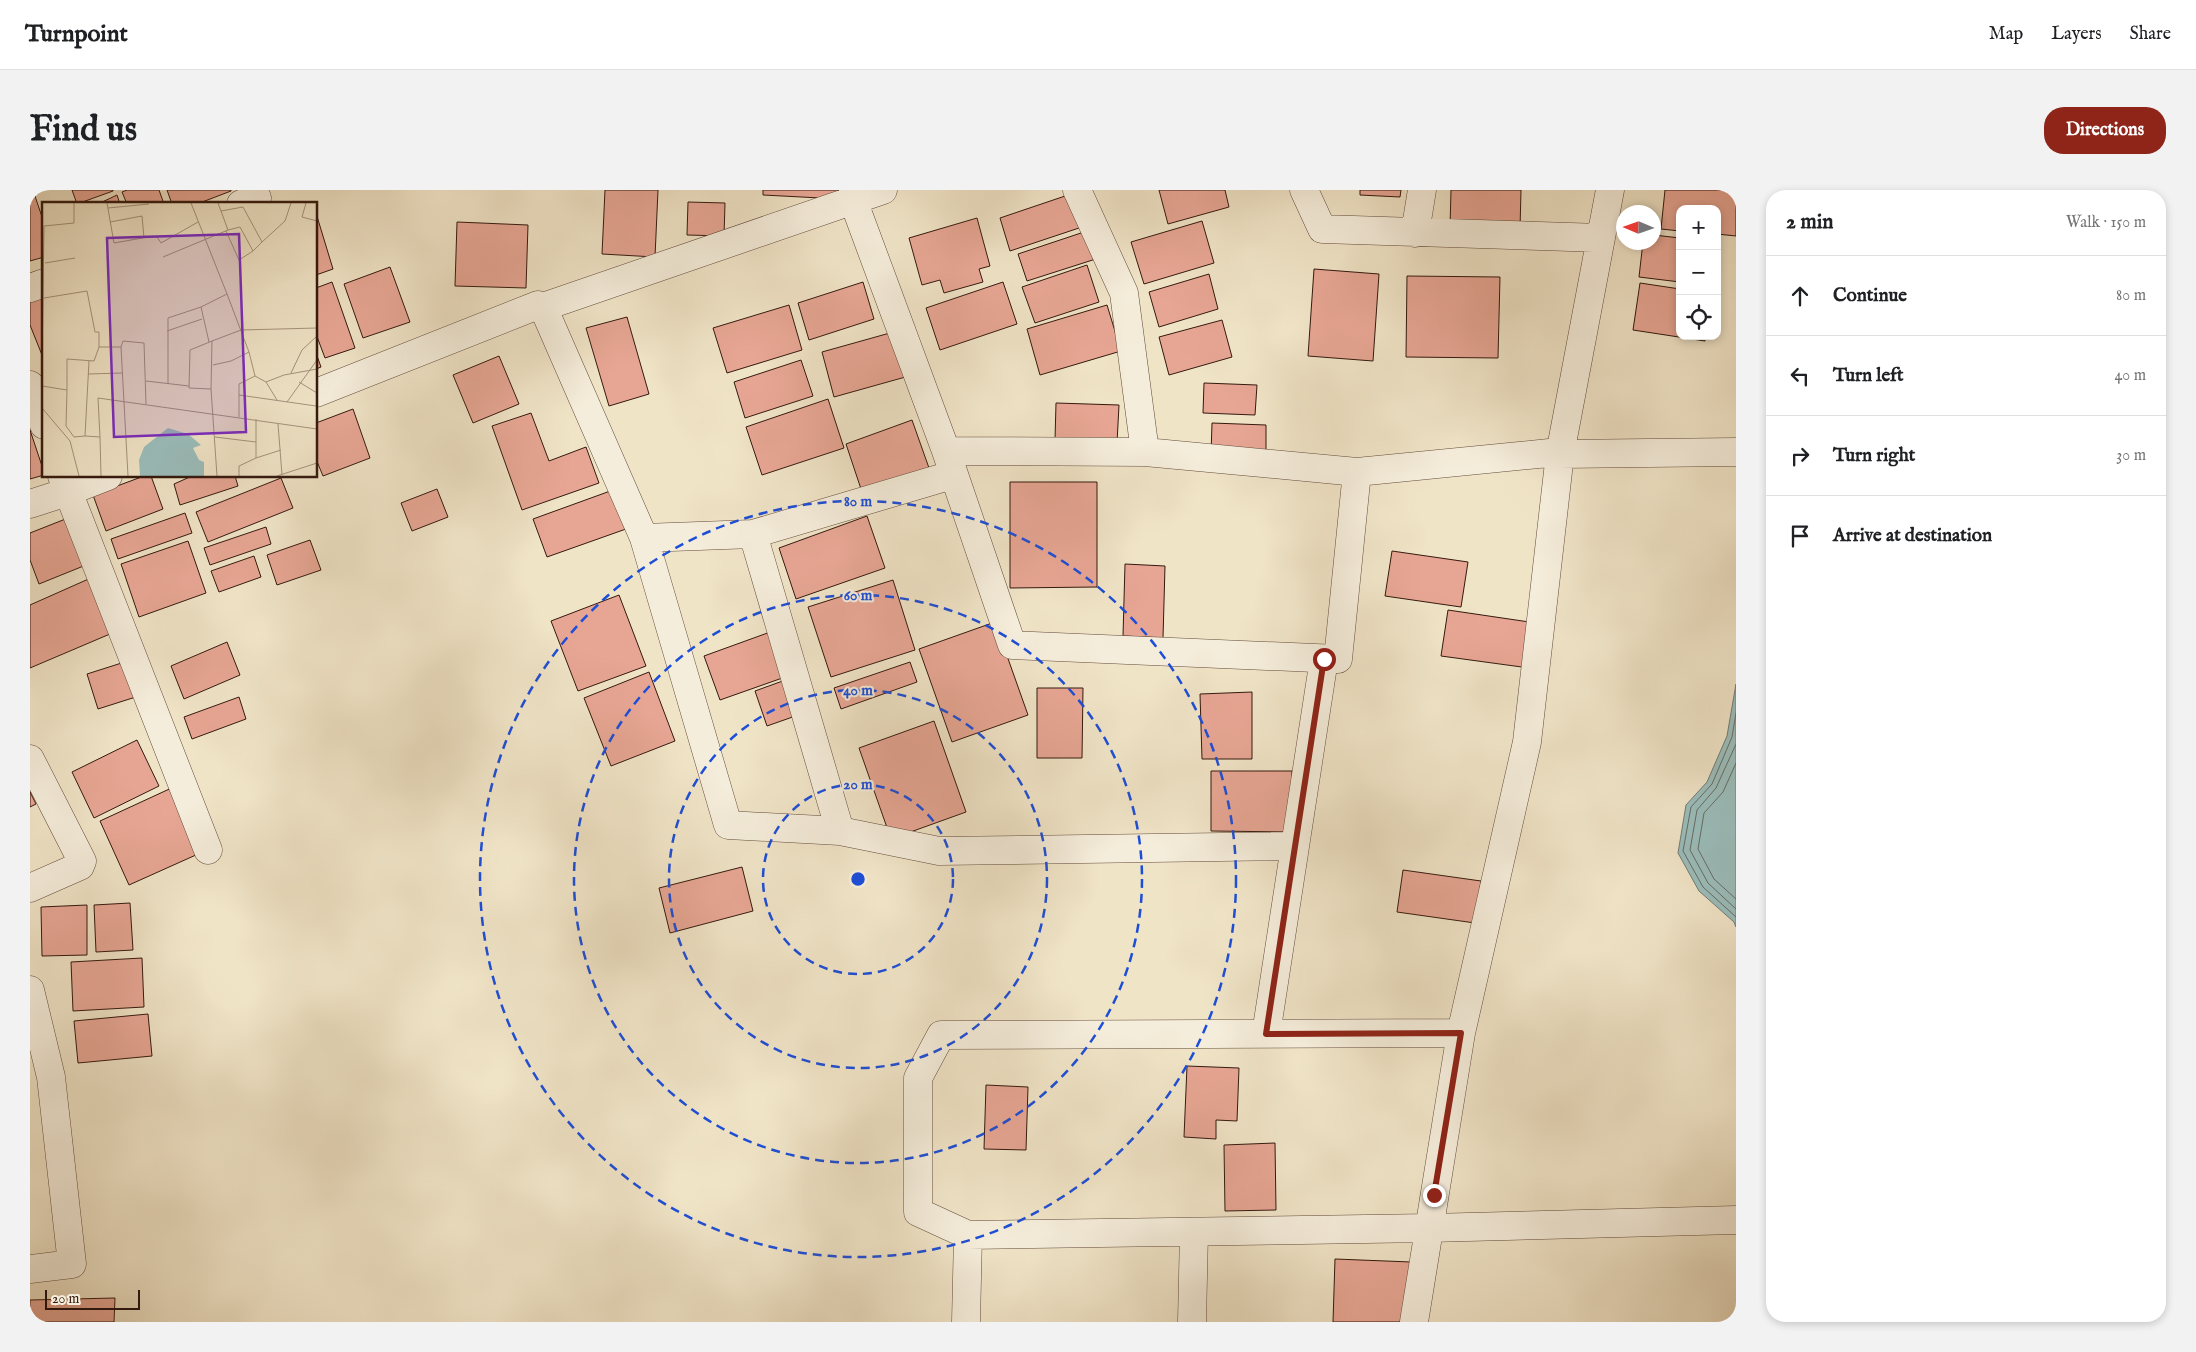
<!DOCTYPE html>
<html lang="en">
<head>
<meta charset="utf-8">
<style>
	:root { --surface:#fff; --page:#f2f2f2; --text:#202124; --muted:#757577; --line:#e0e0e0; --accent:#8f2418 }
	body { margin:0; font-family:"IM FELL English",serif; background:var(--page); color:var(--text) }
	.controls { position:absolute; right:15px; top:15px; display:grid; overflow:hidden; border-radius:10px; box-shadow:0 2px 8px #0003 }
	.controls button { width:45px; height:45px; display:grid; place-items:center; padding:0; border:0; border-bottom:1px solid var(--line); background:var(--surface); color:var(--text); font:25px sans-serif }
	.compass { position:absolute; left:1586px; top:15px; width:45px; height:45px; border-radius:50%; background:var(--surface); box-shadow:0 2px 8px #0003; rotate:272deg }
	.scale { position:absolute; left:15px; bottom:12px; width:95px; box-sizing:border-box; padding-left:5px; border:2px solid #34190e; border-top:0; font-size:14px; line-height:18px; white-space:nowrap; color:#34190e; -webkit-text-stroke:4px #f5eddb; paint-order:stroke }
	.stop { position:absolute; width:15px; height:15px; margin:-11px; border:4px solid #8f2418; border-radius:50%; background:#fff }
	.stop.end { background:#8f2418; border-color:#fff; box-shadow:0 1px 5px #0008 }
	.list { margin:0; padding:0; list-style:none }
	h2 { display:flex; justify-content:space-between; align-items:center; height:65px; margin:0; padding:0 20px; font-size:21px }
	h2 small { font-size:16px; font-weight:400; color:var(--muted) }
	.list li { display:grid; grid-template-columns:32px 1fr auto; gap:15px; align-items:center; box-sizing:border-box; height:80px; padding:0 20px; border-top:1px solid var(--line) }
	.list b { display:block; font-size:19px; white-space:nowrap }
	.list em { font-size:16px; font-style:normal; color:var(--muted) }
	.icon { flex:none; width:28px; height:28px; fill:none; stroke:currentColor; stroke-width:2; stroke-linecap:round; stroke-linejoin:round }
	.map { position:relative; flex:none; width:1706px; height:1132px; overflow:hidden; border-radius:20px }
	header { display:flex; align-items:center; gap:30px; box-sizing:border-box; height:70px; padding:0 25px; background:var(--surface); border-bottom:1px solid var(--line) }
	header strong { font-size:24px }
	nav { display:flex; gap:28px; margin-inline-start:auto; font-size:18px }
	.intro { display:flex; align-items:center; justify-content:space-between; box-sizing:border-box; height:120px; padding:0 30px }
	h1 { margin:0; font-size:35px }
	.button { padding:12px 22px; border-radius:20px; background:var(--accent); color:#fff; font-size:18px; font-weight:700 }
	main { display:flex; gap:30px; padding:0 30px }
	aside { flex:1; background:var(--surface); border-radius:20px; box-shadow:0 2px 8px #0003 }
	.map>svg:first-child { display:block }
	.water { fill:#9bbebc; stroke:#727c76 }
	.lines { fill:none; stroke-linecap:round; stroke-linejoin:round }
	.shore { stroke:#686c65; stroke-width:1 }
	.building { fill:#e7a694; stroke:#34190e }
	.minor-casing { stroke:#634c3c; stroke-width:29 }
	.minor { stroke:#f5eddb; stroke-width:28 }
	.route { stroke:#8f2418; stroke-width:6 }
	.ring { fill:none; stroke:#1d4ed8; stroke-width:2.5; stroke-dasharray:9 6 }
	.inset-road { fill:none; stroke:#a5937d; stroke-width:1 }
	.view { fill:#7b2cbf; fill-opacity:0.15; stroke:#7b2cbf; stroke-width:2.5 }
	.inset-edge { fill:none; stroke:#34190e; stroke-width:2.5 }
	.centre { fill:#1d4ed8; stroke:#f5eddb; stroke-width:2.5 }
	.ring-label { font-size:15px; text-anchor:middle; font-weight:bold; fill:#1d4ed8; stroke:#f5eddb; stroke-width:4; stroke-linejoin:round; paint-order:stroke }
</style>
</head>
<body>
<header>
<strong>Turnpoint</strong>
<nav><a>Map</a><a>Layers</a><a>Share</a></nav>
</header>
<div class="intro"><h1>Find us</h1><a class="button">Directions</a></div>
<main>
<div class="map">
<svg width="1706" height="1132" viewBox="0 0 1706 1132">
	<rect width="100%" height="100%" fill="#f0e4c7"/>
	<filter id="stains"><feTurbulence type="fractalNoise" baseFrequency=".004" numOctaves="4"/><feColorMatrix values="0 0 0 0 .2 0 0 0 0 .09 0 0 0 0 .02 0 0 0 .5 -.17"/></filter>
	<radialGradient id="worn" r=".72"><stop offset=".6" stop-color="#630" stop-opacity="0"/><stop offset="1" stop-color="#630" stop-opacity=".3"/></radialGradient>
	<path class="water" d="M 1706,494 L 1706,737 L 1704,732 L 1669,701 L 1648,663 L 1656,615 L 1677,592 L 1697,546 Z"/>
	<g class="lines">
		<path class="shore" d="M 1706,523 L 1702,547 L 1682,594 L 1661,617 L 1653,661 L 1673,697 L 1706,727
			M 1706,554 L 1686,598 L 1667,620 L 1660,660 L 1678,693 L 1706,719
			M 1706,573 L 1693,602 L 1674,623 L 1668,659 L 1684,689 L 1706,709"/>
	</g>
	<path class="building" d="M 0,0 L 3,0 L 14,33 L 14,67 L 0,71 Z
		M 42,0 L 83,0 L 83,1 L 47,14 Z
		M 97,0 L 129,0 L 134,14 L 97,14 L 92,2 Z
		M 137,0 L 201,0 L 201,1 L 167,14 L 142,14 Z
		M 575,0 L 628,0 L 625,67 L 572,64 Z
		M 733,0 L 810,0 L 810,9 L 733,5 Z
		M 1129,0 L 1195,0 L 1199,17 L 1138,34 Z
		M 1330,0 L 1371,0 L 1370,7 L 1330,5 Z
		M 1421,0 L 1491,0 L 1490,39 L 1420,38 Z
		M 1635,0 L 1706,0 L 1706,46 L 1687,44 L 1687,19 L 1650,19 L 1650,41 L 1631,39 Z
		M 1044,3 L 1055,36 L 980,61 L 970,28 Z
		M 87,5 L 90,14 L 68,14 Z
		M 658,12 L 695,13 L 694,46 L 657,45 Z
		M 286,23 L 303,79 L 286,85 Z
		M 947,28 L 960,76 L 949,79 L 953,92 L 914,103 L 910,90 L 892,95 L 879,48 Z
		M 1172,31 L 1184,73 L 1114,94 L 1101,52 Z
		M 427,32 L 498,35 L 496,98 L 425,96 Z
		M 1063,39 L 1072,67 L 997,91 L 988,64 Z
		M 1624,45 L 1650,48 L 1650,92 L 1609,87 L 1613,52 L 1624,52 Z
		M 1057,75 L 1069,112 L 1005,133 L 992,97 Z
		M 360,77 L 380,132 L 333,148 L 314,94 Z
		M 1284,79 L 1349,84 L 1343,171 L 1278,166 Z
		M 1179,84 L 1188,119 L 1129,137 L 1119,102 Z
		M 1377,86 L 1470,87 L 1468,168 L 1376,167 Z
		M 302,92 L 325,158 L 295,168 L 286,144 L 286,98 Z
		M 833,92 L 844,129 L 779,150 L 768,113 Z
		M 973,92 L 987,134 L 910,160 L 896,118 Z
		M 1610,93 L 1650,99 L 1650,146 L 1675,146 L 1675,151 L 1603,140 Z
		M 14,102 L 14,170 L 0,135 L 0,108 Z
		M 759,115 L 772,160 L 697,183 L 683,138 Z
		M 1077,115 L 1091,161 L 1010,185 L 997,139 Z
		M 597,127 L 619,204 L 579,216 L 556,138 Z
		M 1192,130 L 1202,167 L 1139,185 L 1129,147 Z
		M 867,141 L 879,186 L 804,207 L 792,162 Z
		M 286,163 L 291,177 L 286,179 Z
		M 469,166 L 489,214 L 443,233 L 423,185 Z
		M 771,170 L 783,206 L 715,228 L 704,192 Z
		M 1174,193 L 1227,195 L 1225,225 L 1173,223 Z
		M 798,209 L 814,258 L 732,285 L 716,237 Z
		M 1026,213 L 1089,215 L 1087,253 L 1025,250 Z
		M 323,219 L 340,268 L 293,286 L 286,269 L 286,233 Z
		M 501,223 L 519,271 L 556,257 L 569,293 L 492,320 L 462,236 Z
		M 882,230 L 899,278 L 832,302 L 816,254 Z
		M 1182,233 L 1236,235 L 1236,267 L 1181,265 Z
		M 0,240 L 14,282 L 14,285 L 0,289 Z
		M 114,286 L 121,286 L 133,319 L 76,341 L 63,305 Z
		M 162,286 L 205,286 L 208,296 L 150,315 L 144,294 Z
		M 251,288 L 263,318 L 178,352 L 166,322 Z
		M 980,292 L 1067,292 L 1067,397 L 980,398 Z
		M 407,299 L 418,327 L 382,341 L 371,313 Z
		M 583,300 L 596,339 L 517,367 L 503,329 Z
		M 155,323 L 162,343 L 88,369 L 81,349 Z
		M 837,326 L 855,378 L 766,409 L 749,358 Z
		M 38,328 L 56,375 L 9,394 L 0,370 L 0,343 Z
		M 236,337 L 241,354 L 180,375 L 174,358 Z
		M 280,350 L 291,380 L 247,395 L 237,365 Z
		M 158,351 L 176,403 L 109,427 L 91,374 Z
		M 1362,361 L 1438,372 L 1431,417 L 1355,406 Z
		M 224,366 L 231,387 L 189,402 L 181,381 Z
		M 1095,374 L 1135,376 L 1133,448 L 1093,446 Z
		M 63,387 L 87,441 L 0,478 L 0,415 Z
		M 863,390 L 885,460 L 801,487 L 778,417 Z
		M 589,405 L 616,476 L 548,501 L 521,431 Z
		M 1418,420 L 1506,433 L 1499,478 L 1411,466 Z
		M 965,432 L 998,525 L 922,552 L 889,459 Z
		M 743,441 L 758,486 L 690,510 L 674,466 Z
		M 197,452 L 210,485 L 154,509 L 141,476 Z
		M 101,470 L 112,505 L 68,519 L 57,484 Z
		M 880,472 L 887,492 L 811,519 L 804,498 Z
		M 619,482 L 645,551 L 581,576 L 554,508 Z
		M 761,488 L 774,523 L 737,536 L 725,501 Z
		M 1007,498 L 1053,498 L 1052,568 L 1007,568 Z
		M 1222,502 L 1222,569 L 1172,569 L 1170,504 Z
		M 209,507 L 216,529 L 162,549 L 154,527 Z
		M 904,531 L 936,622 L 861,649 L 829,558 Z
		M 107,550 L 129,596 L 64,628 L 42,582 Z
		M 1181,581 L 1262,581 L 1262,642 L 1181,641 Z
		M 148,595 L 177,660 L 99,695 L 70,631 Z
		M 0,602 L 6,614 L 0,617 Z
		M 712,677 L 723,721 L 640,743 L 629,698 Z
		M 1373,680 L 1451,691 L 1445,733 L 1367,722 Z
		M 100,713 L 103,760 L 66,762 L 64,715 Z
		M 57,715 L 57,765 L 12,766 L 11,717 Z
		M 112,768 L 114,817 L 43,821 L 41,772 Z
		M 118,824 L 122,866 L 48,873 L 44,831 Z
		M 1157,876 L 1209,878 L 1207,931 L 1186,930 L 1186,949 L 1154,947 Z
		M 956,895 L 998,897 L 996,960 L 954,959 Z
		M 1245,953 L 1246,1020 L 1195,1021 L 1194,955 Z
		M 1305,1069 L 1381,1072 L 1379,1132 L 1303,1132 Z
		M 85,1108 L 84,1132 L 0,1132 L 0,1110 Z"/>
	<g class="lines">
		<defs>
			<path id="minor" d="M 823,0 L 823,10 L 916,261
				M 1047,0 L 1094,103 L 1115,262
				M 1274,0 L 1292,39 L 1571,48
				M 211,14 L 227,8 L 222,0
				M 1385,43 L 1392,0
				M 0,98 L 14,93
				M 0,195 L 14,235
				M 286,203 L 508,115 L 513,117
				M 1327,282 L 1308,469 L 982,455 L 916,261 L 1115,262 L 1327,282 L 1529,262 L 1530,264 L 1706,262
				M 922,285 L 723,344 L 614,348 L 698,635 L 810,641 L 909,661 L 1265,656
				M 32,286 L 178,660
				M 0,314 L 37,302 L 78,286
				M 723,344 L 810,641
				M 614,348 L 513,117 L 853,0
				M 0,569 L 52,671 L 50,676 L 0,698
				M 0,800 L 21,887 L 42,1074 L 0,1079
				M 1236,844 L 1294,469
				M 938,1045 L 888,1022 L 888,888 L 911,845 L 1431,843
				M 936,1132 L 938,1045 L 1399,1038 L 1706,1030
				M 1162,1132 L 1164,1042
				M 1384,1132 L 1431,843 L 1497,552 L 1530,264 L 1580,0"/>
		</defs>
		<use href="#minor" class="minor-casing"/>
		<use href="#minor" class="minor"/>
	</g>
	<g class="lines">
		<path class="route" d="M 1294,469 L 1236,844 L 1431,843 L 1404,1005"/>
	</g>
	<g class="ring">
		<circle cx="828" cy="689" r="95"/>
		<circle cx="828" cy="689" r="189"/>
		<circle cx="828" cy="689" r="284"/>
		<circle cx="828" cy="689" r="378"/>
	</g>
	<g transform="translate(12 12)">
		<rect width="275" height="275" fill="#f0e4c7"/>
		<path d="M 126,226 L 146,232 L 159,243 L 151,246 L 157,258 L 162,260 L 162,274 L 98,274 L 97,258 L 102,245 Z" fill="#9bbebc"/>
		<path class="inset-road" d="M 65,1 L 72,41 L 106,35 L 115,35 L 119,41 L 156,20M 149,1 L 185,92M 264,1 L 260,15 L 275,19M 66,6 L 107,2M 179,9 L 201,5 L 220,40 L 211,49M 68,20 L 100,14 L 102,36M 184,29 L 197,58 L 211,49 L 198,25 L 186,28M 220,40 L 243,19 L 249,1M 121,55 L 186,28 L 176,1M 3,61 L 33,56M 159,105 L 185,92 L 207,150 L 213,174 L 197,182 L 197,215M 125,129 L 160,117M 170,139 L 199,128 L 275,126M 57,145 L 79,145 L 86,274M 79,145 L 81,139 L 102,141 L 104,202M 0,162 L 2,24 L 32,21 L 32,1M 171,163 L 189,159 L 207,150M 249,171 L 260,148 L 275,134M 46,172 L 80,171M 213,174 L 224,180 L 242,173 L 275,167M 104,179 L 147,184M 224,180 L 235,198M 257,180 L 275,191M 126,182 L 126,116 L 159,105 L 167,140M 0,184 L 25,188 L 25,157 L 52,159 L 57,145 L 57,130 L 53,130 L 45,89 L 2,96M 169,187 L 147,186 L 148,148 L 170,139 L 169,187 L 175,274M 25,188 L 24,224 L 32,235 L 43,234 L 47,159M 197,193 L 274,204M 245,200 L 275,158M 0,206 L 28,239 L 37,274M 214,217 L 214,256 L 239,248M 236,222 L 240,273M 43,234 L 58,235 L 56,196 L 275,227M 58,235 L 59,274M 173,235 L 214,240M 197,274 L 197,264 L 214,256M 235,274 L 275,261"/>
		<path class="view" d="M 197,32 L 204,230 L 72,235 L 65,36 Z"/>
		<rect width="275" height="275" class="inset-edge"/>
	</g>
	<circle cx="828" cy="689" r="8" class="centre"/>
	<g class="ring-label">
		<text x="828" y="316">80 m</text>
		<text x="828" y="410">60 m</text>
		<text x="828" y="505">40 m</text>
		<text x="828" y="599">20 m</text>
	</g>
	<rect width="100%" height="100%" filter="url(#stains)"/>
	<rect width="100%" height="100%" fill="url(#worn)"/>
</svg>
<div class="controls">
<button>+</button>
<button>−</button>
<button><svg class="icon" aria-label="locate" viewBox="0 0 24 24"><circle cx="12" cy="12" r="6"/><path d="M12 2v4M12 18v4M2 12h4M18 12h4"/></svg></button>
</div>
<svg class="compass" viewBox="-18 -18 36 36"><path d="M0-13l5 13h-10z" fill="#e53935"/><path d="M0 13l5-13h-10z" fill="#757577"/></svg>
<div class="scale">20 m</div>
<div class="stop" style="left:1294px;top:469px"></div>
<div class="stop end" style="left:1404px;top:1005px"></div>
</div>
<aside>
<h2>2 min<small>Walk · 150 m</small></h2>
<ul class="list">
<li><svg class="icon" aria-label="ahead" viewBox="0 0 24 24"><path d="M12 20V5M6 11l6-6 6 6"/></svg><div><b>Continue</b></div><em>80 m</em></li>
<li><svg class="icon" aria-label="left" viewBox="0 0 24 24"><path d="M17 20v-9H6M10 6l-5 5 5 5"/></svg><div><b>Turn left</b></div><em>40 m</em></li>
<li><svg class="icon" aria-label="right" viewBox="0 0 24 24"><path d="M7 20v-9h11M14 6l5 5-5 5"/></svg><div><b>Turn right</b></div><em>30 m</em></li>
<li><svg class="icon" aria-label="arrive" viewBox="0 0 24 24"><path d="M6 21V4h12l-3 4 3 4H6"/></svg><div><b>Arrive at destination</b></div></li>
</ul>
</aside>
</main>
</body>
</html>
